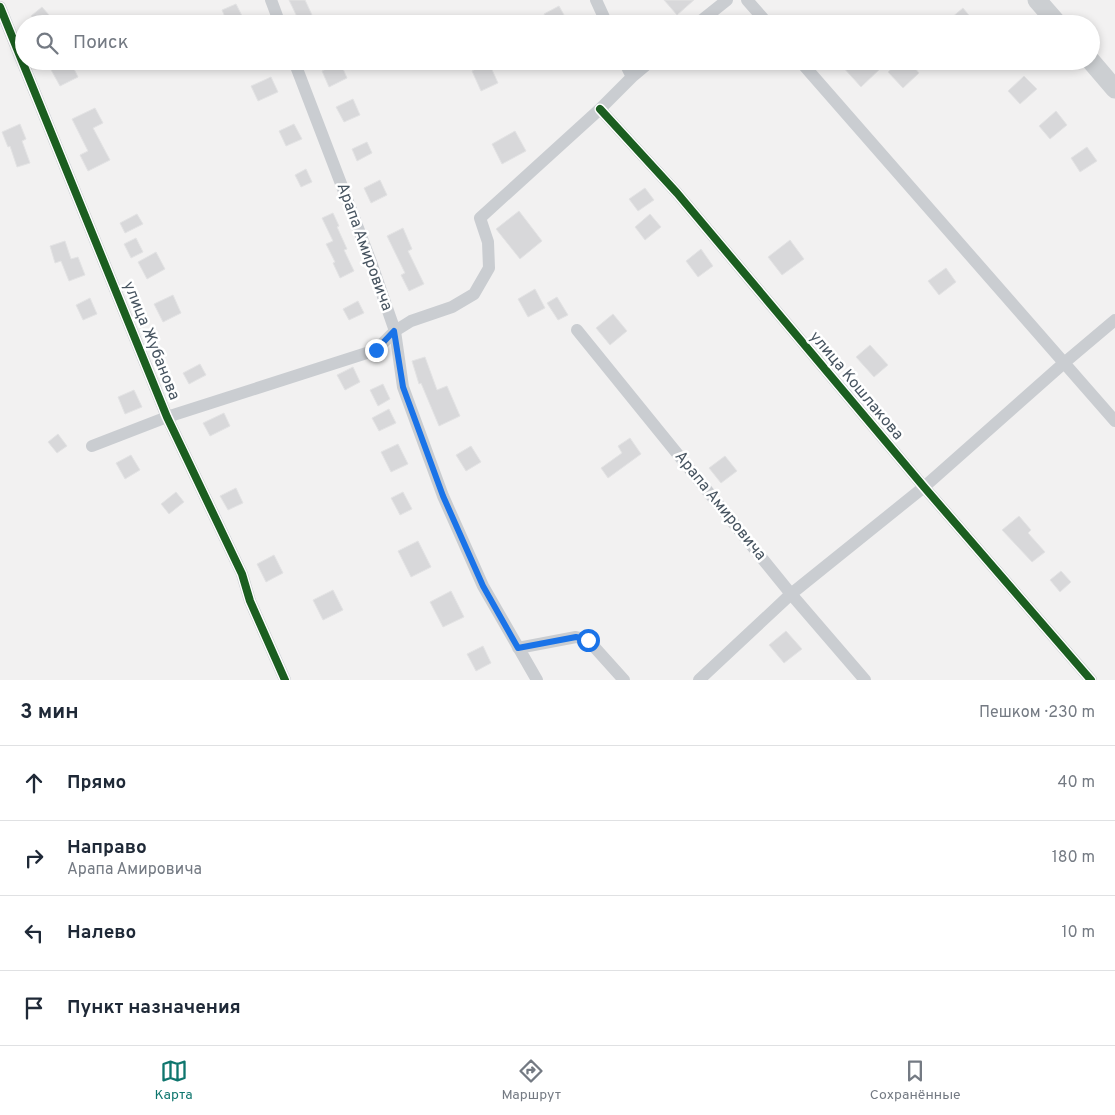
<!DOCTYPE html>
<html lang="ru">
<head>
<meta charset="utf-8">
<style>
	:root { --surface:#fff; --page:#f6f6f7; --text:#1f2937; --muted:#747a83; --line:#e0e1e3; --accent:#0f766e }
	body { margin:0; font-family:Overpass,sans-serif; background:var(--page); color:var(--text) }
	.stop { position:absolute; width:15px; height:15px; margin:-11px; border:4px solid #1a73e8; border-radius:50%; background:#fff }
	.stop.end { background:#1a73e8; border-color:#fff; box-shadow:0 1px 5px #0008 }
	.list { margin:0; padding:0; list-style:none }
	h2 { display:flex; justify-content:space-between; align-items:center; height:65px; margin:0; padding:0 20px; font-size:21px }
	h2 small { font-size:16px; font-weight:400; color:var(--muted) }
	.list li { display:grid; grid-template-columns:32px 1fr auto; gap:15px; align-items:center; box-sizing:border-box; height:75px; padding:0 20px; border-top:1px solid var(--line) }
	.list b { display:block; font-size:19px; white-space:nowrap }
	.list p { margin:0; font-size:16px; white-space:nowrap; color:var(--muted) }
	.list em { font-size:16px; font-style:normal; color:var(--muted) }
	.icon { flex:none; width:28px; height:28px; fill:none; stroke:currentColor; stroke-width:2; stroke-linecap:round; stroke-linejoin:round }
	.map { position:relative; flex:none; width:1115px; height:680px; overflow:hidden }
	.search { position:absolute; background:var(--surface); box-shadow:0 2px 8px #0003; left:15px; right:15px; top:15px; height:55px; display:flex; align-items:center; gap:12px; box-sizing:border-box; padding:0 18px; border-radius:28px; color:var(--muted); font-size:19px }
	.sheet { height:365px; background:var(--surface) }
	nav { display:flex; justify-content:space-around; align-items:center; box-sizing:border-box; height:70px; border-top:1px solid var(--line); background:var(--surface); font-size:14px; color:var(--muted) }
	nav a { display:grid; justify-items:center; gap:2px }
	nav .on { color:var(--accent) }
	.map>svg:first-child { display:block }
	.building { fill:#d8d8da; stroke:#e3e3e4 }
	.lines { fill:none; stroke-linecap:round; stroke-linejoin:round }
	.street { stroke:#cacdd1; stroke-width:12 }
	.secondary { stroke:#cccfd2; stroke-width:19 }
	.cycleway-casing { stroke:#fff; stroke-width:11 }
	.cycleway { stroke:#1b5e20; stroke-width:8 }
	.route { stroke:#1a73e8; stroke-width:6 }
	.labels { text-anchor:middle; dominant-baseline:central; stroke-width:5; stroke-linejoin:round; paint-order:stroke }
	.street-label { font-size:16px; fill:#475460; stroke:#fff }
</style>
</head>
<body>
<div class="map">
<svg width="1115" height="680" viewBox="0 0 1115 680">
	<rect width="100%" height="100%" fill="#f2f1f1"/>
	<path class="building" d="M 289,0 L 305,0 L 312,15 L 299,21 Z
		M 664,0 L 694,0 L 677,15 Z
		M 236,4 L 244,20 L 237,24 L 228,24 L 222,10 Z
		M 559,6 L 569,24 L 550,24 L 544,14 Z
		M 42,7 L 49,15 L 37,24 L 31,16 Z
		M 963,8 L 976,24 L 944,24 Z
		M 63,61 L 70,61 L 78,77 L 60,86 L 50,68 Z
		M 476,61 L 488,61 L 498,83 L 481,91 L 472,71 L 479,67 Z
		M 848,61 L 877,61 L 882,67 L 861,87 L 842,66 Z
		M 900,61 L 909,61 L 919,73 L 903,88 L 888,72 Z
		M 340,62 L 347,78 L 329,87 L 322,71 Z
		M 1024,76 L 1037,89 L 1020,104 L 1008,91 Z
		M 271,77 L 278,92 L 258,101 L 251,86 Z
		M 353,99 L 360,115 L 344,122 L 336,107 Z
		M 95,108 L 103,123 L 93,128 L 110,160 L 88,171 L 80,155 L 88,151 L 72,119 Z
		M 1056,111 L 1067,125 L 1050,139 L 1039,126 Z
		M 20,124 L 26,139 L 22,141 L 30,163 L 17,167 L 10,146 L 8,147 L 2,132 Z
		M 294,124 L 302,139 L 286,146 L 279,131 Z
		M 515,131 L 526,151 L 502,164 L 492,144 Z
		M 367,142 L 372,153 L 357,161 L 352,149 Z
		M 1087,147 L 1097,161 L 1080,172 L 1071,158 Z
		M 306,169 L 312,182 L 301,187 L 295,175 Z
		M 380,180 L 387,195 L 371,203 L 364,188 Z
		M 645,188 L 654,200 L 638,211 L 629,199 Z
		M 519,211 L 542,241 L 520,259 L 496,229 Z
		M 333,213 L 339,226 L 337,227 L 347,249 L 344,250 L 354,271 L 340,278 L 333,263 L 335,262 L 326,244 L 333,241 L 322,218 Z
		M 137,214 L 143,224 L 125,233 L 120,223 Z
		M 650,214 L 661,227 L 645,240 L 635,227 Z
		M 403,228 L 412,249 L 408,251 L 424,284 L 409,291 L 401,275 L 405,273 L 387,236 Z
		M 136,238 L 143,252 L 131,258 L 124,244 Z
		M 790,240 L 804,259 L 782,275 L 768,257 Z
		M 65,241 L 71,259 L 78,257 L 85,275 L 69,281 L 61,261 L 55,263 L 50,246 Z
		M 701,249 L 713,266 L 698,277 L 686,261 Z
		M 156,252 L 165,269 L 147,279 L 138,262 Z
		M 946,268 L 956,282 L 939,295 L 928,281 Z
		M 535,289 L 545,308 L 528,317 L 518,299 Z
		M 173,295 L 181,313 L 163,322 L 154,304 Z
		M 557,297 L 568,315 L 558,320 L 547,303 Z
		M 90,298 L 97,314 L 83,320 L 76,305 Z
		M 358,301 L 364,313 L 349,320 L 343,309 Z
		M 613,314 L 627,331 L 610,345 L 596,328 Z
		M 870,345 L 888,365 L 874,377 L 856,357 Z
		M 425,357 L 437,390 L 447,386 L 460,416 L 439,426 L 421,383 L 419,384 L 412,361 Z
		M 200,364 L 206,375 L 189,384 L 183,373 Z
		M 353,367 L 360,382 L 345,390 L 337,375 Z
		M 383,384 L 390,399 L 378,406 L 370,390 Z
		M 134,390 L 142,407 L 125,414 L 118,397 Z
		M 389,409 L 396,423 L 379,431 L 372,418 Z
		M 224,413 L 230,426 L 210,436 L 203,423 Z
		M 58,434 L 67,446 L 57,453 L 48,442 Z
		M 630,438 L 641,454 L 608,478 L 601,468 L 622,453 L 618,446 Z
		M 398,444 L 408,464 L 391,472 L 381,452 Z
		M 471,446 L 481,462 L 466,471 L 456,455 Z
		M 131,455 L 140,470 L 125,479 L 116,463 Z
		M 725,456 L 737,471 L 721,483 L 709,468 Z
		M 236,488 L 243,503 L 228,510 L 220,496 Z
		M 176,492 L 184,502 L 169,514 L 161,504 Z
		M 403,492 L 412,509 L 400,515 L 391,498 Z
		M 1019,516 L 1031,530 L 1028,533 L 1045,552 L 1032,562 L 1002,530 Z
		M 418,541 L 431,567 L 411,577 L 398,551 Z
		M 274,555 L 283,573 L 266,582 L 257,564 Z
		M 1061,571 L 1071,582 L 1060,592 L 1050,580 Z
		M 333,590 L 343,610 L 323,620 L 313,600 Z
		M 451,591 L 464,617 L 443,627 L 430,602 Z
		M 786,631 L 802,649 L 784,663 L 769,645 Z
		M 483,646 L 491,663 L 476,671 L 467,654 Z"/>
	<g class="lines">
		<path class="street" d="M 271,0 L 280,24
			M 596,0 L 607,24
			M 747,0 L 768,24
			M 0,7 L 167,417 L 242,574 L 250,601 L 285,680
			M 697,24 L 727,0
			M 294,61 L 371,262 L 395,331 L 403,387 L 443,496 L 483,586 L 537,680
			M 624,61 L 632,77
			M 800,61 L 1115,421
			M 600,109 L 677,193 L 924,487 L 1091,680
			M 577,330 L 791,594 L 865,680
			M 92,446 L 167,417 L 376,350 L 395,331 L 411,321 L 452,307 L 474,294 L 489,268 L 488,242 L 480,218 L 600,109 L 632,77 L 651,61
			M 518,648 L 576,637 L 588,640 L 624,680
			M 699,680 L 791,594 L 924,487 L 1064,363 L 1115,320"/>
		<path class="secondary" d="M 1037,0 L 1058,24
			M 1091,61 L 1115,89"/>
		<defs>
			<path id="cycleway" d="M 0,7 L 167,417 L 242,574 L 250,601 L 285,680
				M 600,109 L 677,193 L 924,487 L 1091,680"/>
		</defs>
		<use href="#cycleway" class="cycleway-casing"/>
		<use href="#cycleway" class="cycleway"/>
	</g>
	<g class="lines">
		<path class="route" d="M 376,350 L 394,331 L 403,387 L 443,496 L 483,586 L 518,648 L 576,637 L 588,640"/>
	</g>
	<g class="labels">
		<g class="street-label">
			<text transform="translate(364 247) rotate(70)">Арапа Амировича</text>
			<text transform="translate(151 341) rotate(68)">улица Жубанова</text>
			<text transform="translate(856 386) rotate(50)">улица Кошлакова</text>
			<text transform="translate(720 506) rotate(51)">Арапа Амировича</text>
		</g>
	</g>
</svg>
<div class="stop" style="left:588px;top:640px"></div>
<div class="stop end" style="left:376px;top:350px"></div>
<div class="search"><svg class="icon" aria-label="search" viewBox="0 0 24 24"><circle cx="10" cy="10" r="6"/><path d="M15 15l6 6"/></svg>Поиск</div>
</div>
<section class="sheet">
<h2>3 мин<small>Пешком · 230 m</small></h2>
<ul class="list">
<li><svg class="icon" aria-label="ahead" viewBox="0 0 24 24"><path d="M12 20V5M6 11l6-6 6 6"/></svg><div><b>Прямо</b></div><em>40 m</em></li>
<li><svg class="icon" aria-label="right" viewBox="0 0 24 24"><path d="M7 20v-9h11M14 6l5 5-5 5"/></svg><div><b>Направо</b><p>Арапа Амировича</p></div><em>180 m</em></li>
<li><svg class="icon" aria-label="left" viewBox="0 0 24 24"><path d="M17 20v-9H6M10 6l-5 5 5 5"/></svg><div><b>Налево</b></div><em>10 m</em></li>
<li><svg class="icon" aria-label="arrive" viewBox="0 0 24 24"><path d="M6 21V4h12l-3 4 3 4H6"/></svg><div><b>Пункт назначения</b></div></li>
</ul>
</section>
<nav>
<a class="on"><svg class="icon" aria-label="map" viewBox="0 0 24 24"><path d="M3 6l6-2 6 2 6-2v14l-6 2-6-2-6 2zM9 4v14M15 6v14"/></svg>Карта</a>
<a><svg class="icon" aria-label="directions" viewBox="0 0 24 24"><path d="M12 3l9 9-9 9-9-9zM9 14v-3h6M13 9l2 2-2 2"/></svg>Маршрут</a>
<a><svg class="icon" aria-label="saved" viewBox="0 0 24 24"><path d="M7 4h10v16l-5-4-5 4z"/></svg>Сохранённые</a>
</nav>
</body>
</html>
